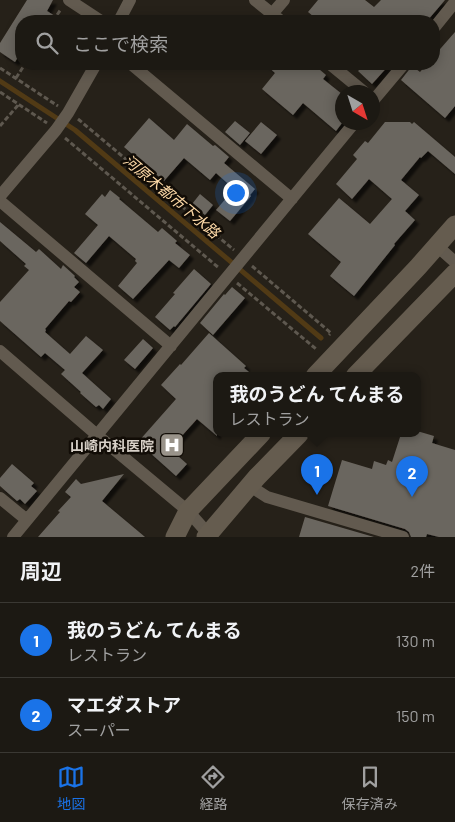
<!DOCTYPE html>
<html lang="ja">
<head>
<meta charset="utf-8">
<style>
	:root { --surface:#1c1913; --page:#25221c; --text:#f1f3f6; --muted:#a0a0a0; --line:#3a3833; --accent:#1a73e8 }
	body { margin:0; font-family:Barlow,"Noto Sans JP",sans-serif; background:var(--page); color:var(--text) }
	.compass { position:absolute; left:335px; top:85px; width:45px; height:45px; border-radius:50%; background:var(--surface); box-shadow:0 2px 12px #0003; rotate:141deg }
	.you { position:absolute; left:235px; top:192px; width:18px; height:18px; margin:-12px; border:4px solid #fff; border-radius:50%; background:#1a73e8; box-shadow:0 0 0 8px #1a73e833 }
	.badge { display:grid; place-items:center; width:32px; height:32px; border-radius:50%; background:var(--accent); color:#fff; font-size:16px; font-weight:700 }
	.pin { position:absolute; translate:-50% -41px; filter:drop-shadow(0 1px 2px #0008) }
	.pin::after { content:''; position:absolute; top:26px; width:18px; height:15px; background:inherit; clip-path:polygon(0 0,100% 0,50% 100%) }
	.popup { position:absolute; left:213px; top:372px; width:208px; height:65px; box-sizing:border-box; display:grid; place-content:center; border-radius:10px; background:var(--surface); filter:drop-shadow(0 1px 4px #0005); font-size:16px; white-space:nowrap; color:var(--muted) }
	.popup b { font-size:19px; color:var(--text) }
	.popup::after { content:''; position:absolute; left:50%; top:100%; margin-left:-10px; border:10px solid transparent; border-top-color:var(--surface) }
	.list { margin:0; padding:0; list-style:none }
	h2 { display:flex; justify-content:space-between; align-items:center; height:65px; margin:0; padding:0 20px; font-size:21px }
	h2 small { font-size:16px; font-weight:400; color:var(--muted) }
	.list li { display:grid; grid-template-columns:32px 1fr auto; gap:15px; align-items:center; box-sizing:border-box; height:75px; padding:0 20px; border-top:1px solid var(--line) }
	.list b { display:block; font-size:19px; white-space:nowrap }
	.list p { margin:0; font-size:16px; white-space:nowrap; color:var(--muted) }
	.list em { font-size:16px; font-style:normal; color:var(--muted) }
	.icon { flex:none; width:28px; height:28px; fill:none; stroke:currentColor; stroke-width:2; stroke-linecap:round; stroke-linejoin:round }
	.map { position:relative; flex:none; width:455px; height:537px; overflow:hidden }
	.search { position:absolute; background:var(--surface); box-shadow:0 2px 12px #0003; left:15px; right:15px; top:15px; height:55px; display:flex; align-items:center; gap:12px; box-sizing:border-box; padding:0 18px; border-radius:20px; color:var(--muted); font-size:19px }
	.sheet { height:215px; background:var(--surface) }
	nav { display:flex; justify-content:space-around; align-items:center; box-sizing:border-box; height:70px; border-top:1px solid var(--line); background:var(--surface); font-size:14px; color:var(--muted) }
	nav a { display:grid; justify-items:center; gap:2px }
	nav .on { color:var(--accent) }
	.map>svg:first-child { display:block }
	.lines { fill:none; stroke-linecap:round; stroke-linejoin:round }
	.stream { stroke:#513a15; stroke-width:5 }
	.building { fill:#6b665f; filter:url(#shadow) }
	.path { stroke:#5e584f; stroke-width:3; stroke-dasharray:5 2.5; stroke-linecap:butt }
	.street { stroke:#625a4f; stroke-width:12 }
	.secondary { stroke:#655c4f; stroke-width:19 }
	.labels { text-anchor:middle; dominant-baseline:central; stroke-width:5; stroke-linejoin:round; paint-order:stroke }
	.poi-label { font-size:14px; font-weight:bold; fill:#d7d0c7; stroke:#110c06; text-anchor:end }
	.water-label { font-size:15px; font-style:italic; fill:#fdd9a7; stroke:#110c06 }
</style>
</head>
<body>
<div class="map">
<svg width="455" height="537" viewBox="0 0 455 537">
	<defs>
		<filter id="shadow"><feDropShadow dx="4" dy="4" stdDeviation="1" flood-color="#0009"/></filter>
	</defs>
	<rect width="100%" height="100%" fill="#262119"/>
	<g class="lines">
		<path class="stream" d="M 0,81 L 75,130 L 321,338"/>
	</g>
	<path class="building" d="M 27,0 L 53,0 L 47,11 L 63,21 L 21,21 L 21,52 L 15,62 L 0,52 L 0,43 Z
		M 318,0 L 365,0 L 374,7 L 381,0 L 445,0 L 427,21 L 354,21 L 347,15 L 342,21 L 319,21 L 308,12 Z
		M 455,32 L 455,106 L 445,118 L 401,80 L 412,66 L 420,72 L 427,64 L 434,64 L 434,56 Z
		M 265,64 L 313,64 L 326,75 L 323,79 L 342,94 L 342,123 L 336,131 L 303,103 L 293,115 L 262,89 L 275,73 Z
		M 365,64 L 390,64 L 372,84 L 358,71 Z
		M 149,118 L 174,140 L 187,124 L 213,146 L 215,145 L 229,157 L 224,163 L 255,189 L 250,195 L 251,196 L 230,221 L 216,210 L 234,189 L 216,173 L 210,180 L 184,158 L 164,181 L 124,147 Z
		M 235,121 L 250,133 L 240,145 L 225,132 Z
		M 261,122 L 277,135 L 261,154 L 245,141 Z
		M 385,122 L 410,122 L 412,124 L 414,122 L 455,157 L 455,174 L 428,151 L 421,158 L 420,157 L 401,180 L 419,195 L 405,211 L 415,220 L 394,244 L 395,245 L 354,296 L 330,276 L 341,262 L 308,234 L 339,198 L 370,224 L 392,199 L 369,179 L 352,199 L 336,184 L 357,159 L 353,155 L 365,141 L 368,143 Z
		M 110,190 L 120,198 L 119,199 L 158,232 L 162,228 L 177,241 L 175,243 L 190,255 L 179,268 L 169,260 L 133,299 L 118,286 L 137,263 L 135,261 L 136,259 L 109,236 L 86,263 L 74,253 L 98,225 L 85,214 L 102,194 L 105,197 Z
		M 200,194 L 213,205 L 205,215 L 192,204 Z
		M 0,222 L 36,252 L 39,249 L 61,269 L 63,265 L 75,276 L 74,277 L 79,282 L 74,287 L 80,292 L 71,302 L 69,301 L 45,329 L 46,330 L 45,332 L 70,354 L 86,336 L 103,350 L 82,373 L 111,399 L 103,409 L 99,405 L 96,407 L 80,393 L 81,392 L 61,374 L 65,370 L 45,353 L 41,357 L 0,321 L 0,302 L 29,270 L 24,266 L 26,264 L 0,241 Z
		M 194,269 L 211,284 L 175,327 L 174,326 L 170,330 L 155,317 L 175,294 L 173,293 Z
		M 232,287 L 245,298 L 213,335 L 200,323 L 224,294 L 225,295 Z
		M 209,333 L 246,366 L 244,368 L 254,376 L 217,376 L 217,436 L 197,419 L 170,449 L 187,464 L 176,476 L 138,442 L 176,399 L 161,385 L 180,364 L 181,365 Z
		M 143,339 L 153,348 L 135,369 L 124,360 Z
		M 417,431 L 434,436 L 432,443 L 455,450 L 455,537 L 439,537 L 427,534 L 426,537 L 411,537 L 409,532 L 405,529 L 328,506 L 342,460 L 372,469 L 374,461 L 386,465 L 388,460 L 392,462 L 401,434 L 417,434 Z
		M 12,464 L 34,483 L 31,486 L 37,491 L 25,504 L 20,499 L 17,501 L 0,486 L 0,478 Z
		M 124,474 L 102,501 L 145,537 L 38,537 L 60,512 L 58,511 L 71,497 L 65,492 L 76,479 L 81,484 Z
		M 305,517 L 374,537 L 299,537 Z"/>
	<g class="lines">
		<path class="path" d="M 53,21 L 61,9
			M 0,68 L 58,106
			M 16,78 L 25,64
			M 0,92 L 47,123
			M 78,119 L 234,250
			M 0,126 L 19,104
			M 65,138 L 219,268
			M 252,266 L 331,333 L 329,335
			M 237,283 L 316,349 L 316,348"/>
		<path class="street" d="M 69,0 L 101,21
			M 255,0 L 281,21
			M 272,14 L 284,0
			M 119,21 L 130,0
			M 434,28 L 455,2
			M 131,64 L 292,199
			M 330,64 L 364,92
			M 372,102 L 404,64
			M 0,196 L 56,130 L 68,113 L 96,64
			M 0,201 L 171,346
			M 437,246 L 455,262
			M 0,351 L 97,435 L 188,511 L 211,537
			M 250,486 L 267,497 L 403,537
			M 0,498 L 27,520
			M 13,537 L 355,122"/>
		<path class="secondary" d="M 315,376 L 418,267 L 455,225
			M 355,376 L 455,273
			M 175,537 L 188,511 L 261,434
			M 206,537 L 257,477 L 299,434"/>
	</g>
	<defs>
		<symbol id="hospital-square" viewBox="-11 -11 22 22"><rect x="-9" y="-9" width="18" height="18" rx="4" fill="#99938a" stroke="#110c06"/><path d="M-5-5h3v3.5h4V-5h3V5h-3V1.5h-4V5h-3Z" fill="#fff"/></symbol>
	</defs>
	<g fill-rule="evenodd">
		<use href="#hospital-square" x="158" y="431" width="28" height="28"/>
	</g>
	<g class="labels">
		<g class="poi-label">
			<text x="154" y="445">山崎内科医院</text>
		</g>
		<g class="water-label">
			<text transform="translate(172 196) rotate(40)">河原木都市下水路</text>
		</g>
	</g>
</svg>
<svg class="compass" viewBox="-18 -18 36 36"><path d="M0-13l5 13h-10z" fill="#e53935"/><path d="M0 13l5-13h-10z" fill="#a0a0a0"/></svg>
<div class="you"></div>
<div class="pin badge" style="left:317px;top:495px">1</div>
<div class="popup"><b>我のうどん てんまる</b>レストラン</div>
<div class="pin badge" style="left:412px;top:497px">2</div>
<div class="search"><svg class="icon" aria-label="search" viewBox="0 0 24 24"><circle cx="10" cy="10" r="6"/><path d="M15 15l6 6"/></svg>ここで検索</div>
</div>
<section class="sheet">
<h2>周辺<small>2件</small></h2>
<ul class="list">
<li><span class="badge">1</span><div><b>我のうどん てんまる</b><p>レストラン</p></div><em>130 m</em></li>
<li><span class="badge">2</span><div><b>マエダストア</b><p>スーパー</p></div><em>150 m</em></li>
</ul>
</section>
<nav>
<a class="on"><svg class="icon" aria-label="map" viewBox="0 0 24 24"><path d="M3 6l6-2 6 2 6-2v14l-6 2-6-2-6 2zM9 4v14M15 6v14"/></svg>地図</a>
<a><svg class="icon" aria-label="directions" viewBox="0 0 24 24"><path d="M12 3l9 9-9 9-9-9zM9 14v-3h6M13 9l2 2-2 2"/></svg>経路</a>
<a><svg class="icon" aria-label="saved" viewBox="0 0 24 24"><path d="M7 4h10v16l-5-4-5 4z"/></svg>保存済み</a>
</nav>
</body>
</html>
